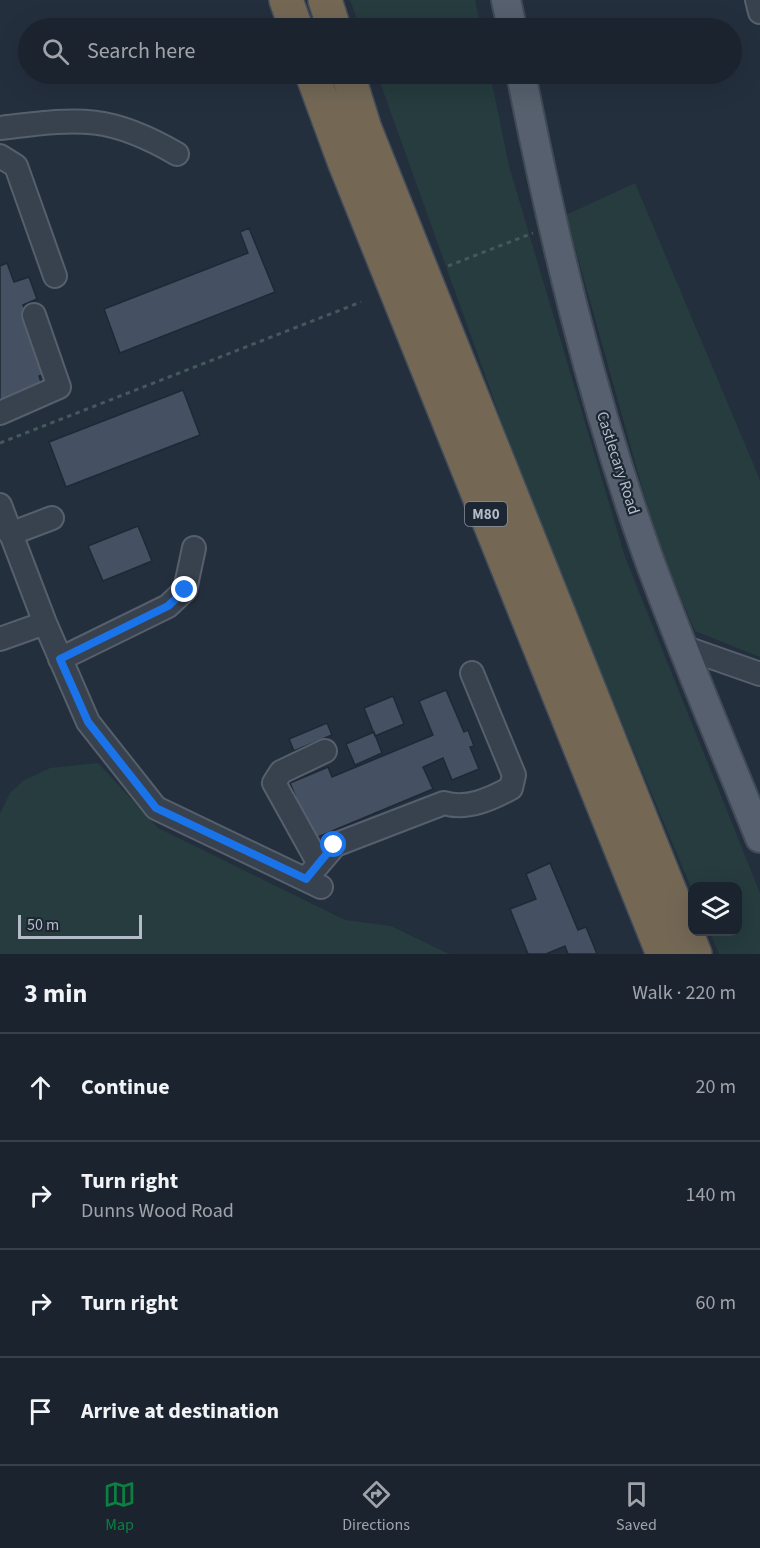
<!DOCTYPE html>
<html lang="en">
<head>
<meta charset="utf-8">
<style>
	:root { --surface:#1b232e; --page:#242b36; --text:#f1f3f6; --muted:#a0a4aa; --line:#39404a; --accent:#0b8043 }
	body { margin:0; font-family:"Source Sans 3",sans-serif; background:var(--page); color:var(--text) }
	.controls { position:absolute; right:18px; bottom:18px; display:grid; overflow:hidden; border-radius:12px; box-shadow:0 6px 24px #0002 }
	.controls button { width:54px; height:54px; display:grid; place-items:center; padding:0; border:0; border-bottom:2px solid var(--line); background:var(--surface); color:var(--text); font:30px sans-serif }
	.scale { position:absolute; left:18px; bottom:15px; width:124px; box-sizing:border-box; padding-left:6px; border:3px solid #b4bcc9; border-top:0; font-size:16px; line-height:21px; white-space:nowrap; color:#b4bcc9; -webkit-text-stroke:4px #1d2633; paint-order:stroke }
	.stop { position:absolute; width:18px; height:18px; margin:-14px; border:4px solid #1a73e8; border-radius:50%; background:#fff }
	.stop.end { background:#1a73e8; border-color:#fff; box-shadow:0 2px 6px #0008 }
	.list { margin:0; padding:0; list-style:none }
	h2 { display:flex; justify-content:space-between; align-items:center; height:78px; margin:0; padding:0 24px; font-size:26px }
	h2 small { font-size:20px; font-weight:400; color:var(--muted) }
	.list li { display:grid; grid-template-columns:39px 1fr auto; gap:18px; align-items:center; box-sizing:border-box; height:108px; padding:0 24px; border-top:2px solid var(--line) }
	.list b { display:block; font-size:22px; white-space:nowrap }
	.list p { margin:0; font-size:20px; white-space:nowrap; color:var(--muted) }
	.list em { font-size:20px; font-style:normal; color:var(--muted) }
	.icon { flex:none; width:33px; height:33px; fill:none; stroke:currentColor; stroke-width:2; stroke-linecap:round; stroke-linejoin:round }
	.map { position:relative; flex:none; width:760px; height:954px; overflow:hidden }
	.search { position:absolute; background:var(--surface); box-shadow:0 6px 24px #0002; left:18px; right:18px; top:18px; height:66px; display:flex; align-items:center; gap:15px; box-sizing:border-box; padding:0 21px; border-radius:33px; color:var(--muted); font-size:22px }
	.sheet { height:510px; background:var(--surface) }
	nav { display:flex; justify-content:space-around; align-items:center; box-sizing:border-box; height:84px; border-top:2px solid var(--line); background:var(--surface); font-size:16px; color:var(--muted) }
	nav a { display:grid; justify-items:center; gap:3px }
	nav .on { color:var(--accent) }
	.map>svg:first-child { display:block }
	.green { fill:#263c3f }
	.building { fill:#455162; stroke:#1f2835; stroke-width:1.5 }
	.lines { fill:none; stroke-linecap:round; stroke-linejoin:round }
	.minor-casing { stroke:#565f6c; stroke-width:26 }
	.major-casing { stroke:#414a57; stroke-width:32 }
	.highway-casing { stroke:#434c59; stroke-width:36 }
	.path { stroke:#44595c; stroke-width:3; stroke-dasharray:4.5 4.5; stroke-linecap:butt }
	.minor { stroke:#38414e; stroke-width:22 }
	.major { stroke:#56606e; stroke-width:28 }
	.highway { stroke:#746855; stroke-width:33 }
	.route { stroke:#1a73e8; stroke-width:8 }
	.labels { text-anchor:middle; dominant-baseline:central; stroke-width:4.5; stroke-linejoin:round; paint-order:stroke }
	.shield { fill:#1d2633; stroke:#878f9c; stroke-width:1.5 }
	.shield-label { font-size:15px; font-weight:bold; fill:#b4bcc9 }
	.street-label { font-size:16px; fill:#b4bcc9; stroke:#1d2633 }
</style>
</head>
<body>
<div class="map">
<svg width="760" height="954" viewBox="0 0 760 954">
	<rect width="100%" height="100%" fill="#242f3e"/>
	<path class="green" d="M 350,0 L 475,0 L 481,28 L 360,28 Z
		M 377,74 L 490,74 L 509,166 L 625,557 L 760,893 L 760,954 L 719,954 L 710,932 L 738,932 L 738,886 L 692,886 L 692,890 L 537,520 Z
		M 635,183 L 760,480 L 760,657 L 695,631 L 658,544 L 566,215 Z
		M 98,763 L 158,828 L 345,920 L 391,926 L 449,954 L 0,954 L 0,814 L 10,793 L 23,781 L 50,768 Z"/>
	<path class="building" d="M 249,228 L 275,292 L 120,353 L 104,309 L 248,253 L 240,232 Z
		M 7,263 L 14,282 L 29,277 L 37,299 L 23,305 L 49,373 L 39,376 L 42,385 L 0,401 L 0,266 Z
		M 183,390 L 200,435 L 66,487 L 49,442 Z
		M 138,526 L 152,561 L 103,581 L 88,546 Z
		M 446,690 L 464,732 L 468,730 L 474,746 L 470,747 L 479,769 L 452,780 L 443,758 L 423,767 L 433,789 L 313,839 L 290,783 L 328,767 L 332,777 L 433,735 L 419,701 Z
		M 393,696 L 404,724 L 375,736 L 364,708 Z
		M 327,723 L 332,735 L 294,751 L 289,739 Z
		M 374,732 L 382,753 L 355,765 L 346,744 Z
		M 550,863 L 578,930 L 586,927 L 597,954 L 568,954 L 565,946 L 546,954 L 528,954 L 510,909 L 536,899 L 526,874 Z"/>
	<g class="lines">
		<defs>
			<path id="minor" d="M 757,0 L 760,12
				M 0,128 C 77,119 107,113 177,154
				M 0,156 L 16,166 L 55,276
				M 0,413 L 59,387 L 34,315
				M 0,505 L 45,623 L 88,722 L 156,808 L 321,887
				M 10,534 L 52,518
				M 0,639 L 45,623
				M 683,647 L 760,674
				M 60,659 L 168,606 L 185,590 L 194,548
				M 319,864 L 274,783 L 281,772 L 325,751
				M 306,879 L 335,845 L 444,803 C 467,810 491,799 511,788 L 514,775 L 472,673"/>
			<path id="major" d="M 506,0 L 512,28
				M 521,74 C 553,235 591,396 646,551 C 681,648 722,743 760,838"/>
			<path id="highway" d="M 286,0 L 296,28
				M 325,0 L 334,28
				M 312,74 L 344,161 L 663,954
				M 348,74 L 365,129 L 695,954"/>
		</defs>
		<use href="#minor" class="minor-casing"/>
		<use href="#major" class="major-casing"/>
		<use href="#highway" class="highway-casing"/>
		<path class="path" d="M 448,266 L 533,233
			M 0,443 L 361,302"/>
		<use href="#minor" class="minor"/>
		<use href="#major" class="major"/>
		<use href="#highway" class="highway"/>
	</g>
	<g class="lines">
		<path class="route" d="M 185,590 L 168,606 L 60,659 L 88,722 L 156,808 L 306,879 L 334,845"/>
	</g>
	<g class="labels">
		<rect class="shield" x="465" y="502" width="42" height="24" rx="4.5"/>
		<g class="shield-label">
			<text x="486" y="514">M80</text>
		</g>
		<g class="street-label">
			<text transform="translate(618 463) rotate(72)">Castlecary Road</text>
		</g>
	</g>
</svg>
<div class="controls">
<button><svg class="icon" aria-label="layers" viewBox="0 0 24 24"><path d="M12 4l9 5-9 5-9-5zM3 14l9 5 9-5"/></svg></button>
</div>
<div class="scale">50 m</div>
<div class="stop" style="left:334px;top:845px"></div>
<div class="stop end" style="left:185px;top:590px"></div>
<div class="search"><svg class="icon" aria-label="search" viewBox="0 0 24 24"><circle cx="10" cy="10" r="6"/><path d="M15 15l6 6"/></svg>Search here</div>
</div>
<section class="sheet">
<h2>3 min<small>Walk · 220 m</small></h2>
<ul class="list">
<li><svg class="icon" aria-label="ahead" viewBox="0 0 24 24"><path d="M12 20V5M6 11l6-6 6 6"/></svg><div><b>Continue</b></div><em>20 m</em></li>
<li><svg class="icon" aria-label="right" viewBox="0 0 24 24"><path d="M7 20v-9h11M14 6l5 5-5 5"/></svg><div><b>Turn right</b><p>Dunns Wood Road</p></div><em>140 m</em></li>
<li><svg class="icon" aria-label="right" viewBox="0 0 24 24"><path d="M7 20v-9h11M14 6l5 5-5 5"/></svg><div><b>Turn right</b></div><em>60 m</em></li>
<li><svg class="icon" aria-label="arrive" viewBox="0 0 24 24"><path d="M6 21V4h12l-3 4 3 4H6"/></svg><div><b>Arrive at destination</b></div></li>
</ul>
</section>
<nav>
<a class="on"><svg class="icon" aria-label="map" viewBox="0 0 24 24"><path d="M3 6l6-2 6 2 6-2v14l-6 2-6-2-6 2zM9 4v14M15 6v14"/></svg>Map</a>
<a><svg class="icon" aria-label="directions" viewBox="0 0 24 24"><path d="M12 3l9 9-9 9-9-9zM9 14v-3h6M13 9l2 2-2 2"/></svg>Directions</a>
<a><svg class="icon" aria-label="saved" viewBox="0 0 24 24"><path d="M7 4h10v16l-5-4-5 4z"/></svg>Saved</a>
</nav>
</body>
</html>
